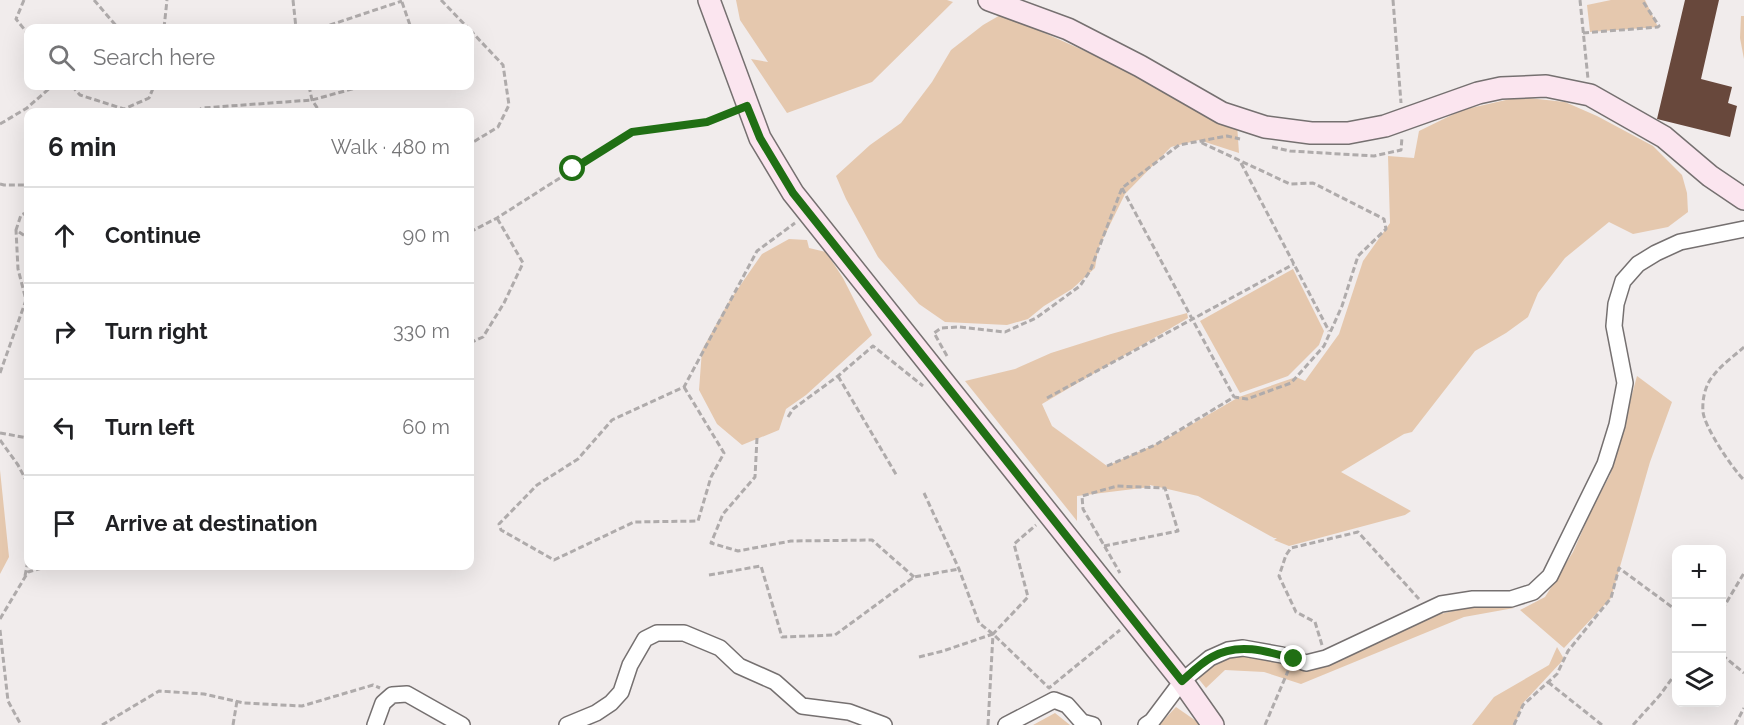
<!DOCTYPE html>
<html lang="en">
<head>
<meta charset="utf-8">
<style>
	:root { --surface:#fff; --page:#f6f6f6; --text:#202124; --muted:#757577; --line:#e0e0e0 }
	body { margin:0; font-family:Raleway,sans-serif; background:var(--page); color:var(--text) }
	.controls { position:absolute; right:18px; bottom:18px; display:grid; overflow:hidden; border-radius:12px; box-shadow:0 6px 24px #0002 }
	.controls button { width:54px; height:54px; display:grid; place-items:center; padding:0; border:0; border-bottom:2px solid var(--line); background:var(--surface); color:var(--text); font:30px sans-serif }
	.stop { position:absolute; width:18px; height:18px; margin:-14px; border:4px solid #206f14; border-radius:50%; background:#fff }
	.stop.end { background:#206f14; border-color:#fff; box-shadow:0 2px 6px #0008 }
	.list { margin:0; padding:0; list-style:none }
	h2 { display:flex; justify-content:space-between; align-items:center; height:78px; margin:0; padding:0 24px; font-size:26px }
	h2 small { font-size:20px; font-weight:400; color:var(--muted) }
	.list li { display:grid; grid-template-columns:39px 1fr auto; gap:18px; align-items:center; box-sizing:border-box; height:96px; padding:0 24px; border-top:2px solid var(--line) }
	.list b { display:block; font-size:22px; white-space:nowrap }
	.list em { font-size:20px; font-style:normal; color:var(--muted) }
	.icon { flex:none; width:33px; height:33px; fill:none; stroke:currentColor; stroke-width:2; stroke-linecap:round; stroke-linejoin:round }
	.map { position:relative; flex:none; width:1744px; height:725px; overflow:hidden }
	.search { position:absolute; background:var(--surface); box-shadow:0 6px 24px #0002; left:24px; top:24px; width:450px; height:66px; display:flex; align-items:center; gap:15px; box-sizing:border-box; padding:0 21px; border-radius:12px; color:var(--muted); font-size:22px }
	.panel { position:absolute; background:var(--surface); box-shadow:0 6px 24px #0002; left:24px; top:108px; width:450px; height:462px; border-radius:12px }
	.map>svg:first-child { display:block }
	.green { fill:#e5c8ae }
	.building { fill:#68483c }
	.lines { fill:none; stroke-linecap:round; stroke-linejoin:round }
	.street-casing { stroke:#757070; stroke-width:18 }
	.secondary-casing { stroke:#757070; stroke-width:24 }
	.path { stroke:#afabab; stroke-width:3; stroke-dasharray:6 3; stroke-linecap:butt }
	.street { stroke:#fff; stroke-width:15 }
	.secondary { stroke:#fbe5ef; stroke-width:21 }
	.route { stroke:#206f14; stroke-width:8 }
</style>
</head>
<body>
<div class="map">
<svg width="1744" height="725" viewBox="0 0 1744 725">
	<rect width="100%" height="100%" fill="#f1ecec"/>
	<path class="green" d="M 736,0 L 947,0 L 953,2 L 872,82 L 787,113 L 751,59 L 768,62 L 740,20 Z
		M 1611,0 L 1645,0 L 1658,27 L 1590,32 L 1587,5 Z
		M 1002,14 L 1123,68 L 1237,124 L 1239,153 L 1199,140 L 1171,147 L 1125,194 L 1098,249 L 1095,268 L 1072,289 L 1044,306 L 1028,319 L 1007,325 L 945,322 L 919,304 L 878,257 L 846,199 L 836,176 L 870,145 L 901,123 L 932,82 L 951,50 L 983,25 Z
		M 1741,16 L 1744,16 L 1744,59 L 1740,38 Z
		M 1519,97 L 1565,102 L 1597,116 L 1653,146 L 1682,175 L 1687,193 L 1688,212 L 1668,227 L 1633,234 L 1609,222 L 1565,258 L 1538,293 L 1528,317 L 1506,333 L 1475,351 L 1412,432 L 1404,434 L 1341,472 L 1411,511 L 1405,515 L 1289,546 L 1274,540 L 1277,538 L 1274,538 L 1198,496 L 1150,485 L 1150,487 L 1077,496 L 1077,521 L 965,381 L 1015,369 L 1051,353 L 1111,334 L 1187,313 L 1188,318 L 1042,404 L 1052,426 L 1107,466 L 1161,442 L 1239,397 L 1296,377 L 1305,381 L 1339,334 L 1363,261 L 1390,223 L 1388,156 L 1414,158 L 1419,131 L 1462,110 Z
		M 789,239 L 807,240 L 809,248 L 826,252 L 843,278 L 872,335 L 806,395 L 786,409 L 779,430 L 742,445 L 717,424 L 699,390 L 702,350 L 728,303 L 762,254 Z
		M 1293,269 L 1324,331 L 1319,345 L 1288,376 L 1240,393 L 1200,321 Z
		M 1637,376 L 1672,402 L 1650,462 L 1611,598 L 1564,648 L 1520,610 L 1545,597 L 1573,552 L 1592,509 L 1610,475 Z
		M 0,470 L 9,557 L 0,574 Z
		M 1503,602 L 1514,608 L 1464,617 L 1301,684 L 1264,672 L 1225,670 L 1206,688 L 1197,677 L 1215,661 L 1238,653 L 1271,659 L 1302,670 L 1331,664 L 1362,646 L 1428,617 L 1457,610 Z
		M 1557,647 L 1564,659 L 1523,703 L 1515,725 L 1472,725 L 1494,697 L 1549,665 Z
		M 1176,707 L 1199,723 L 1200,725 L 1159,725 Z
		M 1055,713 L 1070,725 L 1033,725 Z"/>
	<path class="building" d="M 1685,0 L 1719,0 L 1701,79 L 1732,87 L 1728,103 L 1737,106 L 1730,137 L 1657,119 Z"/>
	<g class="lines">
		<defs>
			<path id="street" d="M 375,725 L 383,703 L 392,695 L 407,694 L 462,725
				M 567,725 L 596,713 L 611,703 L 621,692 L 630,665 L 645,639 L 657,633 L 684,633 L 720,648 L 739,666 L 775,682 L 802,706 L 849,712 L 884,725
				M 1006,725 L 1054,700 L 1067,705 L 1082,722 L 1093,725
				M 1146,725 L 1152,721 L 1182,681 L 1210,658 L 1228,650 L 1243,648 L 1282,655 L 1306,663 L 1326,658 L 1441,604 L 1473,599 L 1511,599 L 1533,592 L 1550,576 L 1605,464 L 1617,425 L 1625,383 L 1614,326 L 1616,304 L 1623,281 L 1638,264 L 1656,253 L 1680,242 L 1744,229"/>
			<path id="secondary" d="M 709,0 L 760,138 L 793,193 L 1182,681 L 1213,725
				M 989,0 L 1068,29 L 1140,66 L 1222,113 L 1265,127 L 1311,133 L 1348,133 L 1385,126 L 1478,93 L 1501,88 L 1546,86 L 1590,95 L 1664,137 L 1710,176 L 1744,199"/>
		</defs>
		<use href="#street" class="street-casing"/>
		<use href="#secondary" class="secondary-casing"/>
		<path class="path" d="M 24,0 L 16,19 L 28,34
			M 94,0 L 118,28
			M 293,0 L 296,28
			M 441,0 L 468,28
			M 1393,0 L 1401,103
			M 1580,0 L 1588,79
			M 402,2 L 411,28
			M 164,28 L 167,0
			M 321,28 L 402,1
			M 470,30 L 503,65 L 509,105 L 498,127 L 470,144
			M 1583,33 L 1658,27 L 1659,26 L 1642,0
			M 72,86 L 80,95 L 124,109 L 149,98 L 154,86
			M 309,86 L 312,100 L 320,112
			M 197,112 L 202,108 L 312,100 L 363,86
			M 0,124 L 27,108 L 52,86
			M 1272,147 L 1290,151 L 1374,156 L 1401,150 L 1402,137
			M 1241,163 L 1329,331
			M 0,184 L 4,185 L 28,185
			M 1122,188 L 1234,397
			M 28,212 L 21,215 L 16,230 L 28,238
			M 470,232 L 497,218 L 632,132 L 707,122 L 731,112
			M 470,343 L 483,337 L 504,303 L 523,263 L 497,218
			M 1744,347 C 1734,356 1721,365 1713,376 C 1705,385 1702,400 1703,412 C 1705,428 1732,468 1744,480
			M 947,356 L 934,333 L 941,328 L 959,327 L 1005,332 L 1036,318 L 1080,286 L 1090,271 L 1122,188 L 1179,145 L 1227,136 L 1240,139
			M 0,373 L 26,300 L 18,269 L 16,230
			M 838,376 L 897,476
			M 684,387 L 724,453 L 711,477 L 698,521 L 634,522 L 554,560 L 501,530 L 499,524 L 537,485 L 578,459 L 612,420 L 684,387 L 757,251 L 795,223
			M 1047,398 L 1294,264
			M 788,417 L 793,409 L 838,376 L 873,346 L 923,386
			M 0,433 L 28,438
			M 757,438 L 755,477 L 723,514 L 711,543 L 738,551 L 791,541 L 872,540 L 914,577
			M 0,440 L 18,465 L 28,484
			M 1107,466 L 1155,445 L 1234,397 L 1247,399 L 1291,383 L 1324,346 L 1342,306 L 1358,256 L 1386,229 L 1384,219 L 1313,183 L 1290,184 L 1200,142
			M 924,493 L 959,569 L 979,623 L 993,634 L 1049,688 L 1120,630
			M 1104,546 L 1178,531 L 1165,488 L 1117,486 L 1082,496 L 1083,509 L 1120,573
			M 709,575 L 761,566 L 782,637 L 835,635 L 914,577 L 959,569
			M 25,576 L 28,560
			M 1722,610 L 1744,573
			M 0,619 L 28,572 L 49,566
			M 0,630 L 8,701 L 21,725
			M 1322,645 L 1315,622 L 1296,612 L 1279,576 L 1286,555 L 1291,548 L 1358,532 L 1419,599
			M 1722,655 L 1744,673
			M 919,657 L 943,651 L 993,634
			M 1548,682 L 1602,725
			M 102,725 L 159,691 L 204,694 L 244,703 L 302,706 L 373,685 L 380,688
			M 233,725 L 237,701
			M 988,725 L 993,634 L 1028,597 L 1014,544 L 1036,525
			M 1265,725 L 1288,671
			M 1514,725 L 1523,705 L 1557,674 L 1568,651 L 1611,598 L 1619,568 L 1676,610
			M 1633,725 L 1660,695 L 1676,673
			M 1735,725 L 1744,708"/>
		<use href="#street" class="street"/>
		<use href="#secondary" class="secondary"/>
	</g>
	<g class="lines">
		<path class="route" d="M 573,169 L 632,132 L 707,122 L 747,106 L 760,138 L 793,193 L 1182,681 C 1191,673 1201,663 1212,657 C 1238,642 1267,651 1294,659"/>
	</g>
</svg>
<div class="controls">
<button>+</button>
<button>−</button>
<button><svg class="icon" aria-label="layers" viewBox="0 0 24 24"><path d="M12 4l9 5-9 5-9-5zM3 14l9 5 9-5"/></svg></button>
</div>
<div class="stop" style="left:573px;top:169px"></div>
<div class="stop end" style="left:1294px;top:659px"></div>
<div class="search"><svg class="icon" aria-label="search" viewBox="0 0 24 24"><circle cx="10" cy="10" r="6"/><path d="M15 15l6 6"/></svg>Search here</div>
<section class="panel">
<h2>6 min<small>Walk · 480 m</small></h2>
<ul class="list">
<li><svg class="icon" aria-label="ahead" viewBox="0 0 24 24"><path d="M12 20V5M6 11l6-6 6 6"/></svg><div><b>Continue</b></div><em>90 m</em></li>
<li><svg class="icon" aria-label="right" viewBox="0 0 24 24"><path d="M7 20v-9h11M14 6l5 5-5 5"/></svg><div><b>Turn right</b></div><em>330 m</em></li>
<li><svg class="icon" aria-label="left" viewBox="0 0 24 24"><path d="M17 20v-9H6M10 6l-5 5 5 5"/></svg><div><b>Turn left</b></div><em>60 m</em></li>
<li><svg class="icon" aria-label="arrive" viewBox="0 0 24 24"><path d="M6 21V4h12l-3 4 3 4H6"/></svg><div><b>Arrive at destination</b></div></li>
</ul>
</section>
</div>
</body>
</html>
